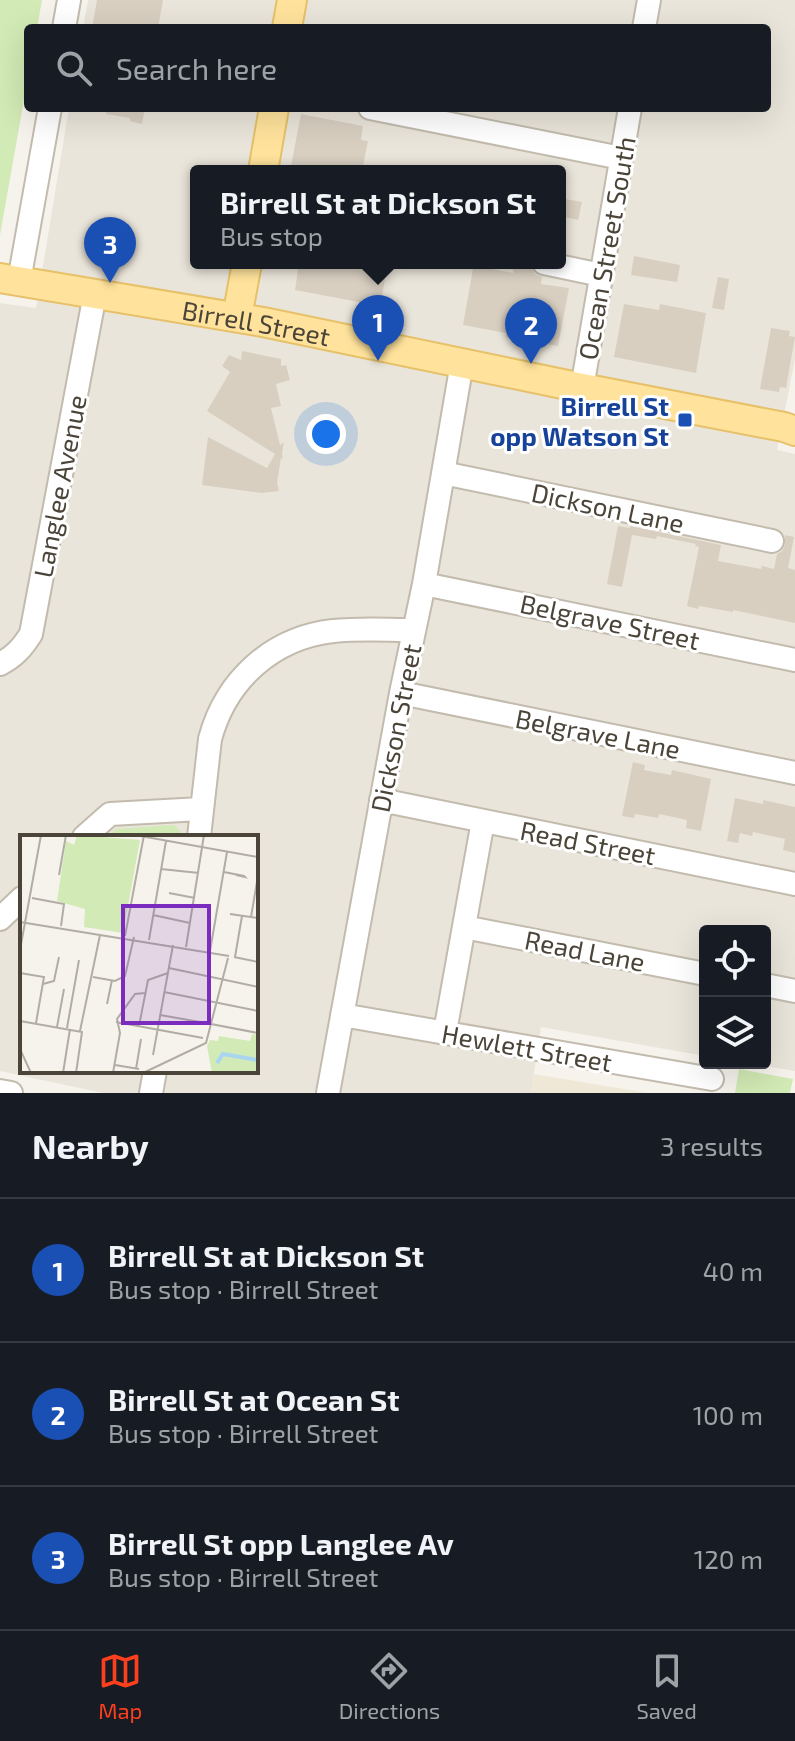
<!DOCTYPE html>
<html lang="en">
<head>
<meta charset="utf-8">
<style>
	:root { --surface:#171b24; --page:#20242c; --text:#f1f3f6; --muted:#9ea1a6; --line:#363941; --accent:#fc3f1d }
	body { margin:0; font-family:"Exo 2",sans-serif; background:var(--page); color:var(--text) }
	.controls { position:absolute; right:24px; bottom:24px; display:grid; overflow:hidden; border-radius:8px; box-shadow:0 8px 32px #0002 }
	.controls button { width:72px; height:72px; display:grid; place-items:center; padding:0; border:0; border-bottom:2px solid var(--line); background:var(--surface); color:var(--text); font:40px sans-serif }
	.you { position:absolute; left:326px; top:434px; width:28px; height:28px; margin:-20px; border:6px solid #fff; border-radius:50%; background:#1a73e8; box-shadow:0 0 0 12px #1a73e833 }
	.badge { display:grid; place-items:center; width:52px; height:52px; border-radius:50%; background:var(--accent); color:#fff; font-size:26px; font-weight:700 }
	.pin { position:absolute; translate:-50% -66px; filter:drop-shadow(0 2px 4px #0008) }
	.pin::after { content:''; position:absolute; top:42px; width:28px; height:24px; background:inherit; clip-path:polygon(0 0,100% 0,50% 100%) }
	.popup { position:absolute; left:190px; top:165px; width:376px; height:104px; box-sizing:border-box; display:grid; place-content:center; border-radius:8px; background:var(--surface); filter:drop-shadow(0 2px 6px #0005); font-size:26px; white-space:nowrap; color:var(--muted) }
	.popup b { font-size:30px; color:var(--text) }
	.popup::after { content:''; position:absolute; left:50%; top:100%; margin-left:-16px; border:16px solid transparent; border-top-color:var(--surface) }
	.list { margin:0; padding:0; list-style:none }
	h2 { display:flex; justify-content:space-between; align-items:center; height:104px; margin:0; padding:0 32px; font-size:34px }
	h2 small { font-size:26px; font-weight:400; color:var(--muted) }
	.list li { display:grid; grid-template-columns:52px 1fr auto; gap:24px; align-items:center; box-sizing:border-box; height:144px; padding:0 32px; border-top:2px solid var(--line) }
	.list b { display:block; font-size:30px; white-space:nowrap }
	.list p { margin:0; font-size:26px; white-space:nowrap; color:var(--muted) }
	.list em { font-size:26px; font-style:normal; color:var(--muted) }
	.icon { flex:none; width:44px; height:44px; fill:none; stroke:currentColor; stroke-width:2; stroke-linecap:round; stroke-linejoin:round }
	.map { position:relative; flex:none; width:795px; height:1093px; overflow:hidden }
	.search { position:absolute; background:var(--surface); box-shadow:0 8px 32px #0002; left:24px; right:24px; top:24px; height:88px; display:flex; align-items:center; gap:20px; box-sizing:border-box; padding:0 28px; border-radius:8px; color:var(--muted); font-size:30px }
	.sheet { height:536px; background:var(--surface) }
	nav { display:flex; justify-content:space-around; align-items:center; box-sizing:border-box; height:112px; border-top:2px solid var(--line); background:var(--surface); font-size:22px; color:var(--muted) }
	nav a { display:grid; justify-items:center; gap:4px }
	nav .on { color:var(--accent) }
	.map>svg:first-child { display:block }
	.residential { fill:#eae5da; fill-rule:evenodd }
	.education { fill:#efe8d6 }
	.green { fill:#d2eab5 }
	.building { fill:#d8cfc1 }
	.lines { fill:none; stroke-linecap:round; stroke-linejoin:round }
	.minor-casing { stroke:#c2bbae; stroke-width:26 }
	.major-casing { stroke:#e6c16a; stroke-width:32 }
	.minor { stroke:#fff; stroke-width:22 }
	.major { stroke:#ffe39c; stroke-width:28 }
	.transit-dot { fill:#1a4fb4; stroke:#fff; stroke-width:3 }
	.labels { text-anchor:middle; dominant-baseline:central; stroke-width:6; stroke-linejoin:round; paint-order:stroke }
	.street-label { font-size:26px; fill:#4b4439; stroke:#fff }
	.transit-label { font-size:26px; font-weight:bold; fill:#164399; stroke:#fff; text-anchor:end }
	.inset-river { fill:none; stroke:#a9d4f2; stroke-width:4 }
	.inset-road { fill:none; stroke:#b2ada4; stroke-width:2 }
	.view { fill:#7b2cbf; fill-opacity:0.15; stroke:#7b2cbf; stroke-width:4 }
	.inset-edge { fill:none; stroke:#4b4439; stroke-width:4 }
</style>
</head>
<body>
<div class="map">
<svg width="795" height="1093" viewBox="0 0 795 1093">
	<rect width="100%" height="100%" fill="#f6f3ec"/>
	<path class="residential" d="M 88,0 L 795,0 L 795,359 L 777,450 L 795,454 L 795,1071 L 747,1063 L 765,1063 L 765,931 L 705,931 L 705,1056 L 541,1027 L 531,1093 L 103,1093 L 0,1071 L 0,303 L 36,308 L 69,108 L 767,108 L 767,28 L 83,28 ZM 196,171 L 560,171 L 560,263 L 196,263 ZM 22,837 L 256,837 L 256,1071 L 22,1071 Z"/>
	<path class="education" d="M 534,1074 L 648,1093 L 531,1093 Z"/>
	<path class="green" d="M 0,0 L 42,0 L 37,28 L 28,28 L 28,77 L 0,235 Z
		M 174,825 L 181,832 L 180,837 L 108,837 L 116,829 Z
		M 739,1069 L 793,1079 L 790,1093 L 735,1093 Z"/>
	<path class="building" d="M 97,0 L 163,0 L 158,28 L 92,28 Z
		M 107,108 L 145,108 L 142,124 L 130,121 L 130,118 L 106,114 Z
		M 301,114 L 363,126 L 361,140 L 368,141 L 362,171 L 290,171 Z
		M 560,198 L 582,202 L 578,220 L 560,216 Z
		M 634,256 L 680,265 L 677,282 L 631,275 Z
		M 299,263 L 388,263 L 380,306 L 295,290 Z
		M 474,263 L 488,263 L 487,268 L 513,273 L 514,264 L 531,267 L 535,274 L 542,277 L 541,284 L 569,288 L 558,346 L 506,337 L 506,333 L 463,325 Z
		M 718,277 L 729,279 L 724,310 L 712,308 Z
		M 624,304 L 659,310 L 660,304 L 706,313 L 696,373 L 614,357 Z
		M 771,328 L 790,331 L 789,336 L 795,337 L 786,388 L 780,387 L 779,392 L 760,389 Z
		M 242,351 L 281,359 L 281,366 L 286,365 L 290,380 L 276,384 L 281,406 L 271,408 L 280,445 L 284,442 L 282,453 L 283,459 L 281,458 L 277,483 L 279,491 L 262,493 L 202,485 L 208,437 L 267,468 L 275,454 L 207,411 L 230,372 L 222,366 L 229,355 L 241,360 Z
		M 618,526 L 630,528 L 630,526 L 721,545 L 718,561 L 761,569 L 762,566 L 774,569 L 777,554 L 782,551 L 785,545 L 785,535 L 794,537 L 788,568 L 795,570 L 795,623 L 733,610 L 733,612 L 699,606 L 698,609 L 687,606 L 699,547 L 695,546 L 696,544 L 657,536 L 656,539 L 632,535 L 622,587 L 607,584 Z
		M 633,762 L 645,765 L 644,770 L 671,775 L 672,770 L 711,779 L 701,831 L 686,828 L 687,820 L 659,814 L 658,818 L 635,814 L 634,818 L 622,816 Z
		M 735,798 L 763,804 L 763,800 L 795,807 L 795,853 L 783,850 L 785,839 L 753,832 L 752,836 L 740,833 L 738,843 L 727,841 Z"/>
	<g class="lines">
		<defs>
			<path id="minor" d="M 64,28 L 69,0
				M 644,28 L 649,0
				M 370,108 L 621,158
				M 544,263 L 601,275
				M 19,281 L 50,108
				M 582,388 L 630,108
				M 443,473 L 772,541
				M 424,584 L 795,660
				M 0,664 C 15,656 22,648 31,634 L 95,294
				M 401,693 L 795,773
				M 381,800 L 795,884
				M 84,837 L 110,814 L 201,809
				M 199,837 L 210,739 C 226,680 272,638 333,631 C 360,628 387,630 414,630
				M 0,919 L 22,898
				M 464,927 L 705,974
				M 765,985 L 795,991
				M 342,1015 L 712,1079
				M 445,1032 L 483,821
				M 0,1091 L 11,1093
				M 151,1093 L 155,1071
				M 328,1093 L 401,693 L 424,584 L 462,363"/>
			<g id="major">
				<path d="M 287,28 L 292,0"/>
				<path d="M 263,171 L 274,108"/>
				<path id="s1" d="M 0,278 L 263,322 L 582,388 L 784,427 L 795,431"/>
				<path d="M 237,317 L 247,263"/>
			</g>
		</defs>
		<use href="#minor" class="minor-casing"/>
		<use href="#major" class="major-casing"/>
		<use href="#minor" class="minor"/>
		<use href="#major" class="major"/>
	</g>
	<rect class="transit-dot" x="677" y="412" width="16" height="16" rx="4"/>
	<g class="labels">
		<g class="street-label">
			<text transform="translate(606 248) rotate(-80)">Ocean Street South</text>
			<text stroke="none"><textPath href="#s1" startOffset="260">Birrell Street</textPath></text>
			<text transform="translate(59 486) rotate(-79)">Langlee Avenue</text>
			<text transform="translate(608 507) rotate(12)">Dickson Lane</text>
			<text transform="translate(610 621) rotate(12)">Belgrave Street</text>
			<text transform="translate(395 728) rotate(-79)">Dickson Street</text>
			<text transform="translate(598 733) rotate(11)">Belgrave Lane</text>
			<text transform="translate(588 842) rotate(11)">Read Street</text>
			<text transform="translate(585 950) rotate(11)">Read Lane</text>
			<text transform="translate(527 1047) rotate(10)">Hewlett Street</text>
		</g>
		<g class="transit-label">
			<text x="669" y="405">Birrell St<tspan x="669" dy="30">opp Watson St</tspan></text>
		</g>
	</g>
	<g transform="translate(20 835)">
		<rect width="238" height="238" fill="#f6f3ec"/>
		<path d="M 57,0 L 120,5 L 103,98 L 64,92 L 65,74 L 37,66 L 46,6 L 54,10 ZM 232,199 L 238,200 L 238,238 L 192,238 L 187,211 L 190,205 L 198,206 L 199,201 L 230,206 Z" fill="#d2eab5"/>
		<path class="inset-river" d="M 197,228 L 203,219 L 237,225"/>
		<path class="inset-road" d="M 115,0 L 238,22M 141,34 L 179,38M 204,37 L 224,41 L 225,42 L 216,40M 39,40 L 46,0M 149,58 L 175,63M 12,63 L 44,69 L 41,91M 210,79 L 238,83M 133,80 L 170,88M 231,82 L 238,41M 0,87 L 209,121M 105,101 L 124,0M 129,105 L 146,6M 166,112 L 184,0M 0,115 L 21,0M 190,116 L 207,17M 214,122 L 238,127M 215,122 L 222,81M 149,133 L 238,152M 0,138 L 24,142 L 16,188M 73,142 L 95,146 L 105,141 L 114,102M 23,149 L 34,146 L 39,122M 144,157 L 238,176M 87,169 L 92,145M 140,180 L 180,187M 0,186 L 62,197 L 56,238M 96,187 L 183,203M 191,189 L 238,198M 119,191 L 128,145 L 148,138M 37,192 L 44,154M 47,193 L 59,125M 60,196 L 80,100M 0,214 L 11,238M 133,220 L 153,110M 95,230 L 119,234M 116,234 L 121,204M 43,238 L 50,194M 93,238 L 100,198 L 97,184 L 115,159 L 125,158M 123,238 L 186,208 L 208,123"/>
		<path class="view" d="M 103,71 L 189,71 L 189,188 L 103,188 Z"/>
		<rect width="238" height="238" class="inset-edge"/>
	</g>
</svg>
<div class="controls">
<button><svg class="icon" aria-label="locate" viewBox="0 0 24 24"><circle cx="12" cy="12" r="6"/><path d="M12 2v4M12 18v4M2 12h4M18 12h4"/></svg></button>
<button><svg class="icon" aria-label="layers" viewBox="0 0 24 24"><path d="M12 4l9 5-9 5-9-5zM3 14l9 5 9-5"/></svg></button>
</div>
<div class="you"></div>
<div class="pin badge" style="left:378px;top:361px;background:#1a4fb4">1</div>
<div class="popup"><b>Birrell St at Dickson St</b>Bus stop</div>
<div class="pin badge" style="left:531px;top:364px;background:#1a4fb4">2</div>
<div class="pin badge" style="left:110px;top:283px;background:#1a4fb4">3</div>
<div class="search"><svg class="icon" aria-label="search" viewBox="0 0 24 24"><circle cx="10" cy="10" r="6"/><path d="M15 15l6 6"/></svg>Search here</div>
</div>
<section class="sheet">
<h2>Nearby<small>3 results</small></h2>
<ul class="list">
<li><span class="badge" style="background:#1a4fb4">1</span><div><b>Birrell St at Dickson St</b><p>Bus stop · Birrell Street</p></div><em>40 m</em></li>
<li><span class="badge" style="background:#1a4fb4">2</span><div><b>Birrell St at Ocean St</b><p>Bus stop · Birrell Street</p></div><em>100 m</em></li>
<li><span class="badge" style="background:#1a4fb4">3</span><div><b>Birrell St opp Langlee Av</b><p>Bus stop · Birrell Street</p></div><em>120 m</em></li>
</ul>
</section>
<nav>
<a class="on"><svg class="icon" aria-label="map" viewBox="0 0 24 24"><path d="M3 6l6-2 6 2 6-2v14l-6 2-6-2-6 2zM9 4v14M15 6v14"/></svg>Map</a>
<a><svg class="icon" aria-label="directions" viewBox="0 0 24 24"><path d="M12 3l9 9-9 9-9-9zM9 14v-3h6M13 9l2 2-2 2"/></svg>Directions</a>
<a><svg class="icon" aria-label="saved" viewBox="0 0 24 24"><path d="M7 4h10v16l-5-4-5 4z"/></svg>Saved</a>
</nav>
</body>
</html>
